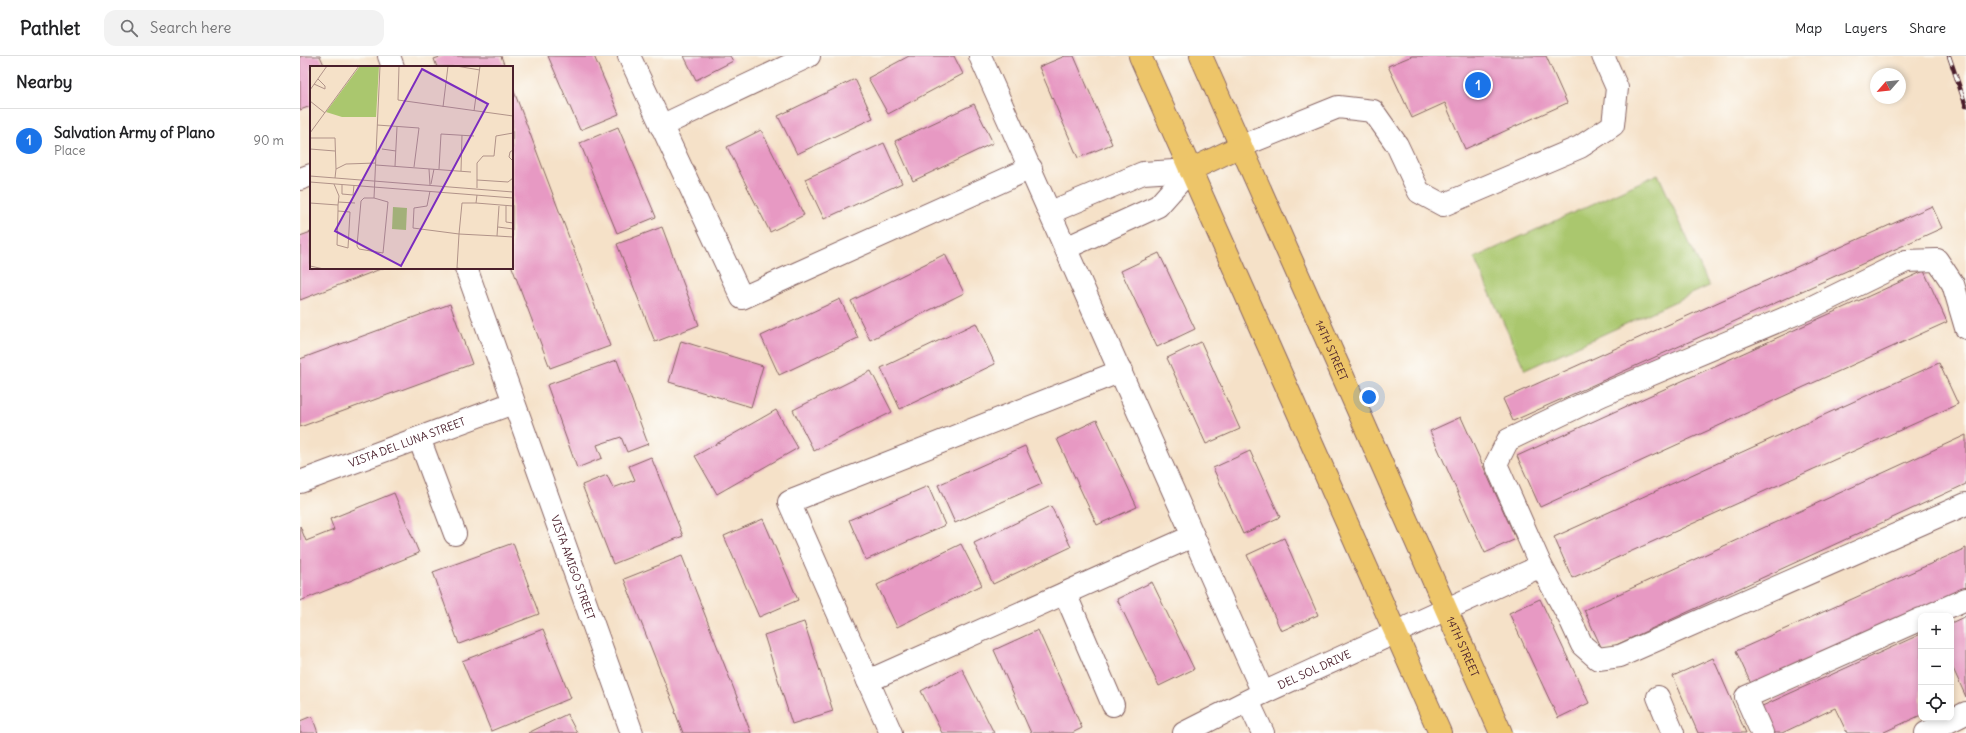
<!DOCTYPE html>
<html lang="en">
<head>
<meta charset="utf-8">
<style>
	:root { --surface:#fff; --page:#f2f2f2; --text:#202124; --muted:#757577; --line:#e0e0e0; --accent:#1a73e8 }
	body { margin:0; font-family:Delius,sans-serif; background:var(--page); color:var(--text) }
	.controls { position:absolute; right:12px; bottom:12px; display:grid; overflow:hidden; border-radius:8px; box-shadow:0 2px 6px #0003 }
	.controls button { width:36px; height:36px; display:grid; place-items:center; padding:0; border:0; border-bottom:1px solid var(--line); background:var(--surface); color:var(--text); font:20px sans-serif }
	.compass { position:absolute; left:1570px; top:12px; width:36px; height:36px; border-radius:50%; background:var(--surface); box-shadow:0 2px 6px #0003; rotate:242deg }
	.you { position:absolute; left:1069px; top:341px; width:14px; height:14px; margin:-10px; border:3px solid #fff; border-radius:50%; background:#1a73e8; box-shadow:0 0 0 6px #1a73e833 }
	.badge { display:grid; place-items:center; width:26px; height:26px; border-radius:50%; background:var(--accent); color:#fff; font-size:13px; font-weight:700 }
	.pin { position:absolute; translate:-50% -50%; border:2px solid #fff; box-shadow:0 1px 4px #0006 }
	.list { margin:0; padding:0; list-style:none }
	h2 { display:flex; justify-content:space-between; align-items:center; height:52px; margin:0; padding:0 16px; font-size:17px }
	h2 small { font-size:13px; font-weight:400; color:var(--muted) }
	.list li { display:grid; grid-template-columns:26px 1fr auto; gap:12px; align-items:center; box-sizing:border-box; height:64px; padding:0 16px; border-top:1px solid var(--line) }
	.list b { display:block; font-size:15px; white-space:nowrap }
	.list p { margin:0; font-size:13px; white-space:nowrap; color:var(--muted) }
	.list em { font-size:13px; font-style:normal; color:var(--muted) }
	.icon { flex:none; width:22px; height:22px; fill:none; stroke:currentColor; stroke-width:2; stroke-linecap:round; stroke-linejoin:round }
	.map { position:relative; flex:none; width:1666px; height:677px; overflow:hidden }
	header { display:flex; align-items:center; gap:24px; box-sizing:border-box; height:56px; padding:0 20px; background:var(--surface); border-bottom:1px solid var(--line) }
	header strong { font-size:19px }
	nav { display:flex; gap:22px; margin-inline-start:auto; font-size:14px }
	.search { width:280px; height:36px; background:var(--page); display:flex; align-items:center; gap:10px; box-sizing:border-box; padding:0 14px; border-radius:12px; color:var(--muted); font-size:15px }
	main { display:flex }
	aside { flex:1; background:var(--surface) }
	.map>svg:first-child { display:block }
	.green { fill:#aac76e; stroke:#7a734c }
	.building { fill:#e799c3 }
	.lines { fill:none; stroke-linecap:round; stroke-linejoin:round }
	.minor-casing { stroke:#866362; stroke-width:24 }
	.major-casing { stroke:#866362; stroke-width:24 }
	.minor { stroke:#fff; stroke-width:22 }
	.major { stroke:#edc569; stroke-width:22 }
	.rail-casing { stroke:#4a1f2b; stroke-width:4.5 }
	.rail { stroke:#fdfcf7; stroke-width:3; stroke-dasharray:9; stroke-linecap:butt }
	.labels { text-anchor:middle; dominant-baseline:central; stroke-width:3; stroke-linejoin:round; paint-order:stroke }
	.street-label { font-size:11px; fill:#4a1f2b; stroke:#fdfcf7 }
	.inset-road { fill:none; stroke:#b19389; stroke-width:1 }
	.view { fill:#7b2cbf; fill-opacity:0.15; stroke:#7b2cbf; stroke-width:2 }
	.inset-edge { fill:none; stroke:#4a1f2b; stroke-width:2 }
</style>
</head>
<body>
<header>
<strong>Pathlet</strong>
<div class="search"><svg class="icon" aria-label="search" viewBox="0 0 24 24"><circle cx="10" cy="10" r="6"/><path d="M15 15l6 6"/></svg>Search here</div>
<nav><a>Map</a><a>Layers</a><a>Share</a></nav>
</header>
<main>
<aside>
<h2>Nearby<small></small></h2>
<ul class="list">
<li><span class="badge">1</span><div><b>Salvation Army of Plano</b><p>Place</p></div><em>90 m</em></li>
</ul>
</aside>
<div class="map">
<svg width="1666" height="677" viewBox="0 0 1666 677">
	<rect width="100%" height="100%" fill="#fdfcf7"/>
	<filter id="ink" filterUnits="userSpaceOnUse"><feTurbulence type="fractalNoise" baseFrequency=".025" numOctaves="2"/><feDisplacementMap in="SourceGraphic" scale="8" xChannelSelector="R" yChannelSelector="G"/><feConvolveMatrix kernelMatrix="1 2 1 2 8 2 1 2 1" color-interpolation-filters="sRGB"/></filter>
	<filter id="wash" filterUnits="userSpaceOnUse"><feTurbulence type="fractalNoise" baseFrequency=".012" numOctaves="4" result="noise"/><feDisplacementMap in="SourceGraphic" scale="16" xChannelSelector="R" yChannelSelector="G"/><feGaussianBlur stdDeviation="0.9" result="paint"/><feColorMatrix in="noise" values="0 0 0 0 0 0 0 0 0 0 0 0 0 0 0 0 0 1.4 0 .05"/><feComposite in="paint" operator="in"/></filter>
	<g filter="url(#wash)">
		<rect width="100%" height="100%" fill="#f5e1c8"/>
		<path class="green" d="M 1358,118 L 1409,230 L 1225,314 L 1174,202 Z"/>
		<g id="blocks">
			<path class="building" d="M 0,0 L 20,0 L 25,11 L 11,11 L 11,50 L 0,54 Z
				M 143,0 L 201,0 L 205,11 L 137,11 L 134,3 Z
				M 248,0 L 294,0 L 319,58 L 280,74 Z
				M 384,0 L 430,0 L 433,5 L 396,24 Z
				M 609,0 L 654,0 L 663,18 L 588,58 L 568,22 Z
				M 765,0 L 774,0 L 812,88 L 778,102 L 739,11 Z
				M 1112,0 L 1246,0 L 1267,47 L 1165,93 L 1145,47 L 1112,62 L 1088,10 Z
				M 555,23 L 573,62 L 497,98 L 478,60 Z
				M 212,30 L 310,290 L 250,312 L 212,211 Z
				M 674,48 L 693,87 L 613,125 L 595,85 Z
				M 318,71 L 356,161 L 317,177 L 280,87 Z
				M 461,74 L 504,159 L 470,176 L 427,91 Z
				M 584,87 L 602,127 L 524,163 L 505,123 Z
				M 1632,150 L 1642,172 L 1213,365 L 1203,343 Z
				M 362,171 L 399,269 L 355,286 L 317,188 Z
				M 11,176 L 11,212 L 83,212 L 0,244 L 0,180 Z
				M 859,197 L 895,273 L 857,291 L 821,215 Z
				M 645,198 L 664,237 L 570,284 L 551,245 Z
				M 1624,215 L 1647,266 L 1240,451 L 1217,400 Z
				M 540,243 L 558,282 L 479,319 L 461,280 Z
				M 150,248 L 172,308 L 0,371 L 0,303 Z
				M 676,267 L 695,308 L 600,353 L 581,312 Z
				M 381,285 L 463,310 L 451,351 L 369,326 Z
				M 901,286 L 940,373 L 906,388 L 867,302 Z
				M 317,304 L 348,388 L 327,396 L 321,381 L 297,389 L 302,402 L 277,412 L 247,329 Z
				M 1639,307 L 1658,348 L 1272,522 L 1254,481 Z
				M 571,315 L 592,356 L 514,395 L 493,354 Z
				M 476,354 L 498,392 L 417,438 L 395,400 Z
				M 1161,361 L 1216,483 L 1185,497 L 1130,375 Z
				M 797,364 L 837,451 L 797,469 L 757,383 Z
				M 1666,379 L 1666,428 L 1303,595 L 1284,554 Z
				M 725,390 L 742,428 L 655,467 L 638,429 Z
				M 950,395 L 980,461 L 943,478 L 913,412 Z
				M 351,401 L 383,480 L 313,508 L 282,429 L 307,419 L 313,432 L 335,424 L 329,410 Z
				M 628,430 L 645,469 L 566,504 L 549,464 Z
				M 94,437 L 119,497 L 0,545 L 0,470 L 6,485 L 34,474 L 30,463 Z
				M 751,450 L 771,491 L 693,528 L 674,487 Z
				M 463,463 L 498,544 L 459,561 L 424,480 Z
				M 984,482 L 1018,559 L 981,575 L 947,499 Z
				M 213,487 L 239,558 L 159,588 L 133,516 Z
				M 661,488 L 682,529 L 597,571 L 577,529 Z
				M 1666,492 L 1666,534 L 1452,630 L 1436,595 Z
				M 382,500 L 451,677 L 383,677 L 375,656 L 376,655 L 324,523 Z
				M 852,526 L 894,613 L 859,630 L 817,543 Z
				M 1240,543 L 1289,647 L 1258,662 L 1209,557 Z
				M 1666,560 L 1666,641 L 1651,608 L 1651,567 Z
				M 504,566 L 533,655 L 492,668 L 464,579 Z
				M 243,573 L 271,642 L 191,675 L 162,605 Z
				M 738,574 L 782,672 L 772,677 L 731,677 L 694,594 Z
				M 1621,578 L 1621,659 L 1582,677 L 1547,677 L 1535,652 L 1482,677 L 1472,677 L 1460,651 Z
				M 1413,602 L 1446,677 L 1398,677 L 1373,620 Z
				M 662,613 L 694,677 L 642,677 L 621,635 Z
				M 267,658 L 277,677 L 228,677 Z
				M 12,660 L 18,677 L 0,677 L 0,665 Z"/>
		</g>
	</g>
	<g filter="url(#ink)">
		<use href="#blocks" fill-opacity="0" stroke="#866362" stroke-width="1"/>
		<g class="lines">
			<defs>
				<g id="minor">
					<path d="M 89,0 L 93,11"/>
					<path d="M 329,0 L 442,242 L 731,112"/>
					<path d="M 680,0 L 963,637"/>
					<path d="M 361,70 L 509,0"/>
					<path d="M 941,90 L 1038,51 L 1073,55 L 1097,89 L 1119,136 L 1143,149 L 1280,91 L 1313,69 L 1317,32 L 1303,0"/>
					<path d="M 0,123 L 11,119"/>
					<path d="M 751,156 L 843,117 L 890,114"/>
					<path d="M 766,192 L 858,150 L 890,114"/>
					<path id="s1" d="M 166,212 L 332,677"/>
					<path d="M 1666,272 L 1653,228 L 1637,204 L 1606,205 L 1514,250 L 1302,339 L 1208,384 L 1196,408 L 1241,510 L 1271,565 L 1282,589 L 1298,603 L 1320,600 L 1666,448"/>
					<path d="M 119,382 L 155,478"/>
					<path id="s2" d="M 0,426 L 213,347"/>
					<path d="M 765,537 L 813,649"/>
					<path d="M 1628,560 L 1666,543"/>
					<path d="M 568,625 L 893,480"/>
					<path d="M 1358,641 L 1373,677"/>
					<path d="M 948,645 L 963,677"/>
					<path d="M 591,677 L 489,446 L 821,315"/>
					<path id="s3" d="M 884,677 L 963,637 L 1241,510"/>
					<path d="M 1462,677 L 1446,641 L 1621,563"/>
					<path d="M 1626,677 L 1666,657"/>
				</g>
				<g id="major">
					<path d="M 840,0 L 1140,677"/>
					<path id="s4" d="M 901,0 L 1201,677"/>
					<path d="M 890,114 L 941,90"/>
				</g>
			</defs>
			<use href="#minor" class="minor-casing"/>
			<use href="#major" class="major-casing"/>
			<use href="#minor" class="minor"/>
			<use href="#major" class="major"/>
			<defs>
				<path id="rail" d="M 1649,0 L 1666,50"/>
			</defs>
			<use href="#rail" class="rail-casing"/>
			<use href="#rail" class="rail"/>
		</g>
	</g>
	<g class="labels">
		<g class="street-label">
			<text stroke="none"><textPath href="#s4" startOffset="322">14TH STREET</textPath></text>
			<text stroke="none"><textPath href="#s2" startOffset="114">VISTA DEL LUNA STREET</textPath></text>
			<text stroke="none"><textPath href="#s1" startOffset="318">VISTA AMIGO STREET</textPath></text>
			<text stroke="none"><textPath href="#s4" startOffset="646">14TH STREET</textPath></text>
			<text stroke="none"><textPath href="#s3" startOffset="145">DEL SOL DRIVE</textPath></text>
		</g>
	</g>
	<g transform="translate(10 10)">
		<rect width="203" height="203" fill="#f5e1c8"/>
		<path d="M 50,0 L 69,0 L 66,51 L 32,51 L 16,46 ZM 83,141 L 97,142 L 96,164 L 82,163 Z" fill="#aac76e"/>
		<path class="inset-road" d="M 89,0 L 88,34 L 203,50M 146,0 L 170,4M 4,18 L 15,23 L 15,20 L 8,13M 0,24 L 17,0M 0,35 L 15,47M 133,41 L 138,0M 164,45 L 170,0M 67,59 L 109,62 L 104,101M 0,67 L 49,0M 0,72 L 25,72 L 26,103M 0,83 L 25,85M 72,83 L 86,85M 203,84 L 200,86 L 199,91 L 203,95M 66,99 L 161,106M 85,100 L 87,61M 119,103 L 120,119M 129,103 L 131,68 L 164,70M 151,105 L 152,69M 0,110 L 203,126M 25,112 L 26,103 L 36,98 L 66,97M 167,114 L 198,116 L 203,112M 0,116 L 203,132M 24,118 L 29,130 L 28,139 L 28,145 L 27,179 L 38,182 L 40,146 L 28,145M 121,118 L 124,103M 32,119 L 32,128 L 43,129 L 44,119M 167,122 L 167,97 L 173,90 L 184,90 L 186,70 L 203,67M 120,125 L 117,140 L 104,142 L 103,162 L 149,168 L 147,202 L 153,203M 167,129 L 166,137 L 203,140M 64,132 L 78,136 L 73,187 L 49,183 L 47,180 L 51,135 L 54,132 L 64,132 L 70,0M 28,136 L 45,137M 0,137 L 28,139M 166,137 L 152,137 L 149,168 L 187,170M 189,140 L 187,170 L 203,171M 196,140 L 196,156 L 203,157M 188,161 L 203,163M 0,200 L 14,203"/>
		<path class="view" d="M 112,3 L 178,38 L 91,200 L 25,165 Z"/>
		<rect width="203" height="203" class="inset-edge"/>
	</g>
</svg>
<div class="controls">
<button>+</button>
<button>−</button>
<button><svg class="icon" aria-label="locate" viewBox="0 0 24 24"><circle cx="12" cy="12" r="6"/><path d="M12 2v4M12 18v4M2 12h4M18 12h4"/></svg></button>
</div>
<svg class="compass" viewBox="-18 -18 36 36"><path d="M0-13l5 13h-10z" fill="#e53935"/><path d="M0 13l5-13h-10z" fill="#757577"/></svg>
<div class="you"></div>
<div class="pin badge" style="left:1178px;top:29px">1</div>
</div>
</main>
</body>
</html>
